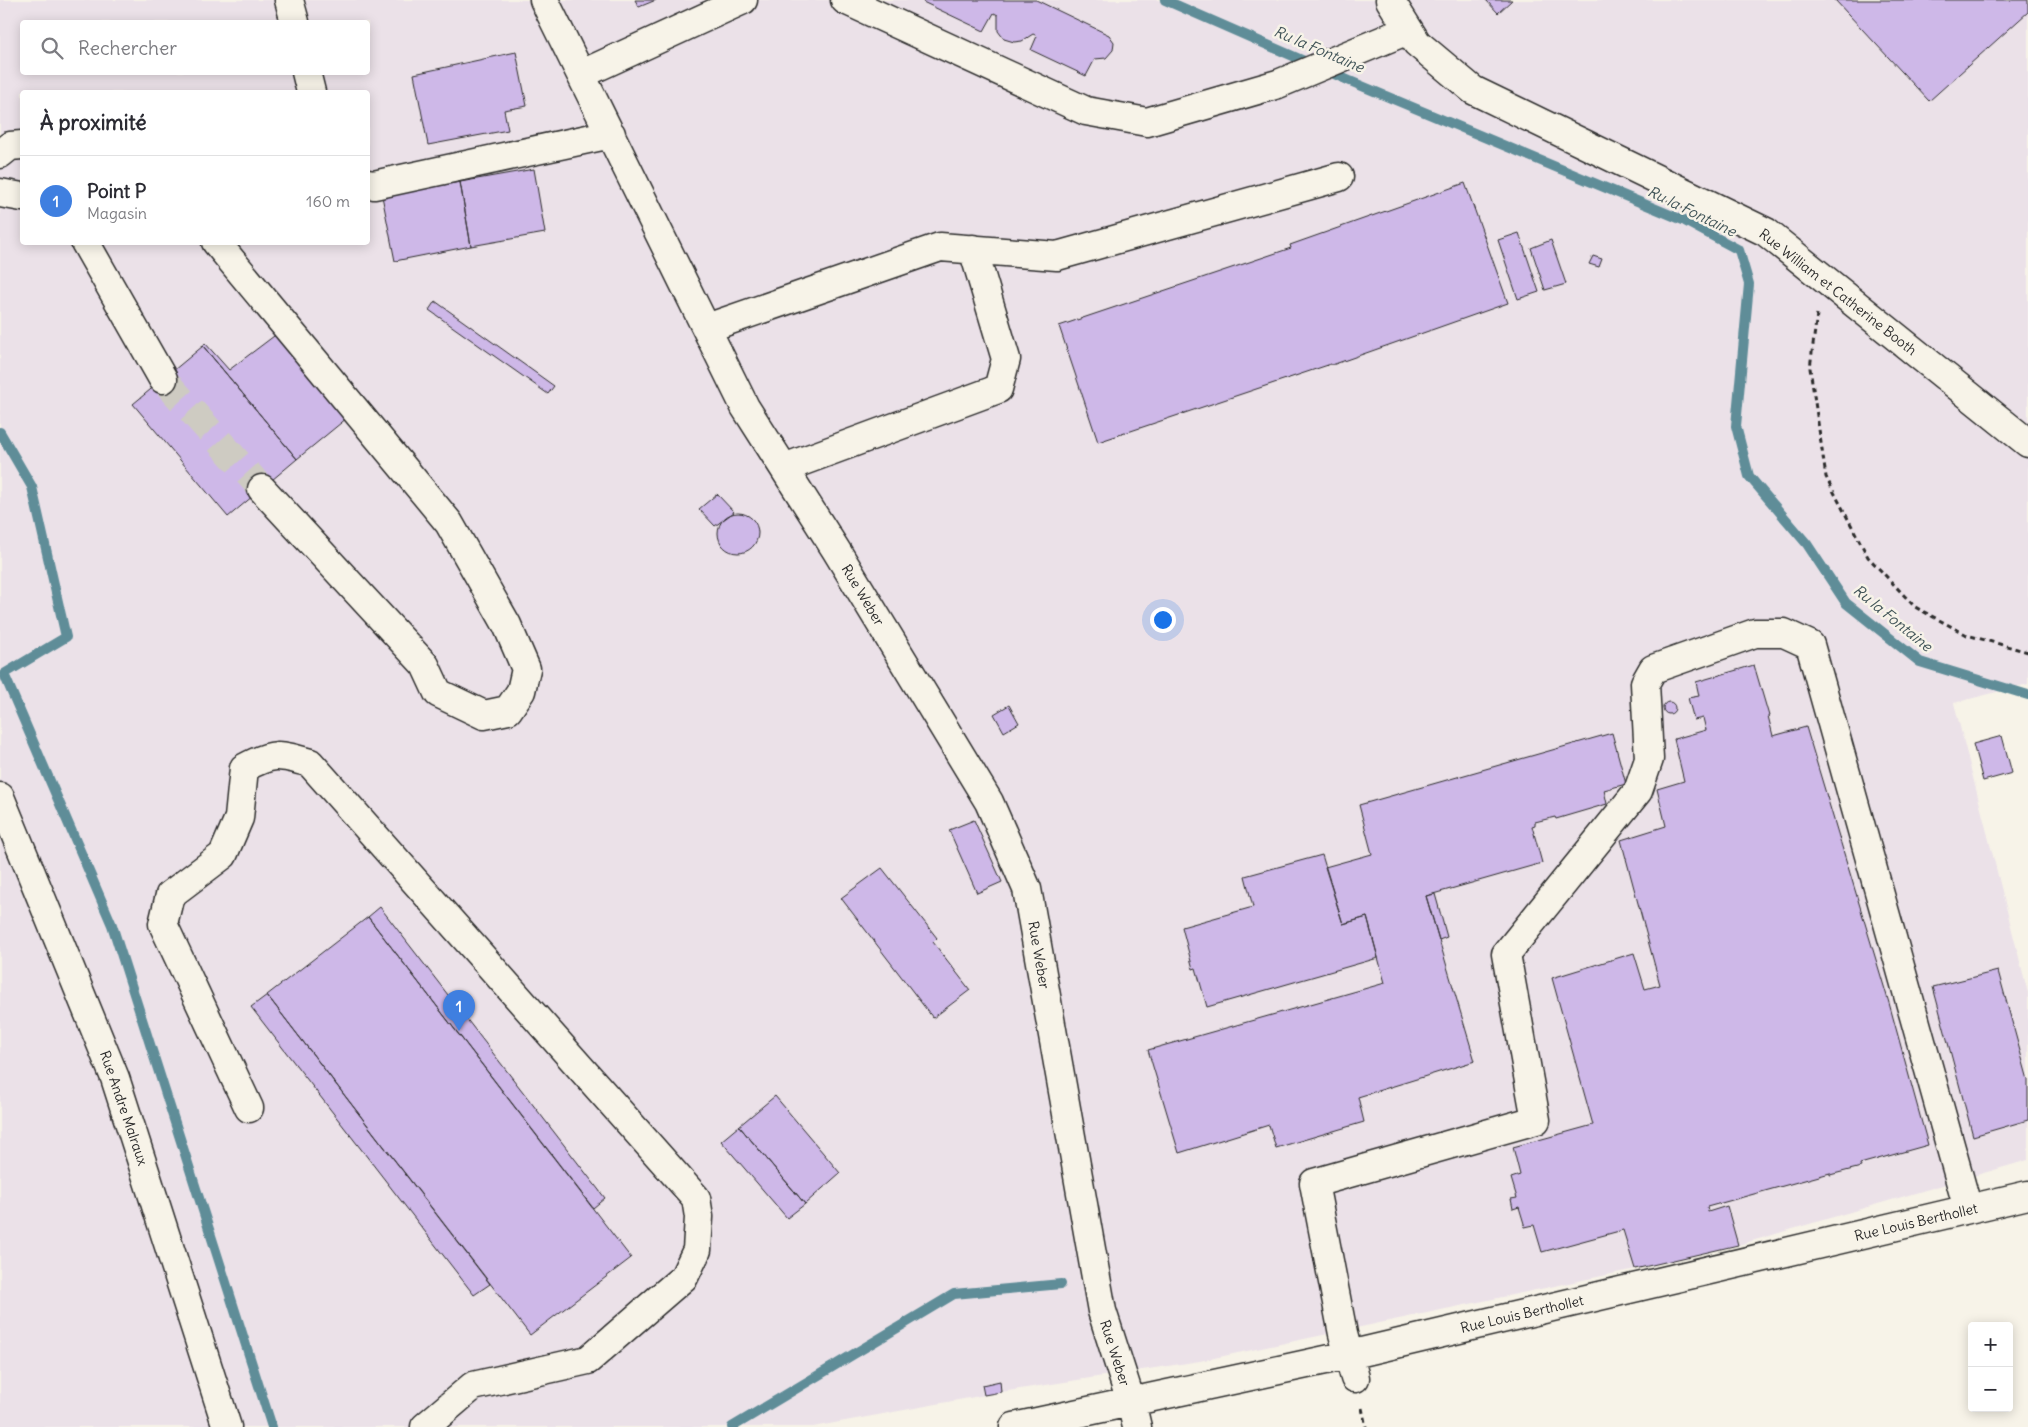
<!DOCTYPE html>
<html lang="fr">
<head>
<meta charset="utf-8">
<style>
	:root { --surface:#fff; --page:#f7f7f7; --text:#2b2b33; --muted:#7c7c81; --line:#e1e1e2; --accent:#ea580c }
	body { margin:0; font-family:Delius,sans-serif; background:var(--page); color:var(--text) }
	.controls { position:absolute; right:15px; bottom:15px; display:grid; overflow:hidden; border-radius:5px; box-shadow:0 2px 12px #0003 }
	.controls button { width:45px; height:45px; display:grid; place-items:center; padding:0; border:0; border-bottom:1px solid var(--line); background:var(--surface); color:var(--text); font:25px sans-serif }
	.you { position:absolute; left:1162px; top:619px; width:18px; height:18px; margin:-12px; border:4px solid #fff; border-radius:50%; background:#1a73e8; box-shadow:0 0 0 8px #1a73e833 }
	.badge { display:grid; place-items:center; width:32px; height:32px; border-radius:50%; background:var(--accent); color:#fff; font-size:16px; font-weight:700 }
	.pin { position:absolute; translate:-50% -41px; filter:drop-shadow(0 1px 2px #0008) }
	.pin::after { content:''; position:absolute; top:26px; width:18px; height:15px; background:inherit; clip-path:polygon(0 0,100% 0,50% 100%) }
	.list { margin:0; padding:0; list-style:none }
	h2 { display:flex; justify-content:space-between; align-items:center; height:65px; margin:0; padding:0 20px; font-size:21px }
	h2 small { font-size:16px; font-weight:400; color:var(--muted) }
	.list li { display:grid; grid-template-columns:32px 1fr auto; gap:15px; align-items:center; box-sizing:border-box; height:90px; padding:0 20px; border-top:1px solid var(--line) }
	.list b { display:block; font-size:19px; white-space:nowrap }
	.list p { margin:0; font-size:16px; white-space:nowrap; color:var(--muted) }
	.list em { font-size:16px; font-style:normal; color:var(--muted) }
	.icon { flex:none; width:28px; height:28px; fill:none; stroke:currentColor; stroke-width:2; stroke-linecap:round; stroke-linejoin:round }
	.map { position:relative; flex:none; width:2028px; height:1427px; overflow:hidden }
	.search { position:absolute; background:var(--surface); box-shadow:0 2px 12px #0003; left:20px; top:20px; width:350px; height:55px; display:flex; align-items:center; gap:12px; box-sizing:border-box; padding:0 18px; border-radius:5px; color:var(--muted); font-size:19px }
	.panel { position:absolute; background:var(--surface); box-shadow:0 2px 12px #0003; left:20px; top:90px; width:350px; height:155px; border-radius:5px }
	.map>svg:first-child { display:block }
	.built { fill:#ebe1e8; fill-rule:evenodd }
	.lines { fill:none; stroke-linecap:round; stroke-linejoin:round }
	.stream { stroke:#5f8d98; stroke-width:10 }
	.building { fill:#ceb8e8; stroke:#2b2b2b }
	.minor-tunnel { stroke:#cecbc2; stroke-width:28; stroke-dasharray:28 14; stroke-linecap:butt }
	.minor-casing { stroke:#2b2b2b; stroke-width:31 }
	.path { stroke:#2b2b2b; stroke-width:3; stroke-dasharray:5 4; stroke-linecap:butt }
	.minor { stroke:#f7f3e8; stroke-width:28 }
	.labels { text-anchor:middle; dominant-baseline:central; stroke-width:5; stroke-linejoin:round; paint-order:stroke }
	.street-label { font-size:14px; fill:#2b2b2b; stroke:#f7f3e8 }
	.water-label { font-size:15px; font-style:italic; fill:#415458; stroke:#f7f3e8 }
</style>
</head>
<body>
<div class="map">
<svg width="2028" height="1427" viewBox="0 0 2028 1427">
	<rect width="100%" height="100%" fill="#f7f3e8"/>
	<filter id="ink" filterUnits="userSpaceOnUse"><feTurbulence type="fractalNoise" baseFrequency=".02" numOctaves="2"/><feDisplacementMap in="SourceGraphic" scale="10" xChannelSelector="R" yChannelSelector="G"/><feConvolveMatrix kernelMatrix="1 2 1 2 8 2 1 2 1" color-interpolation-filters="sRGB"/></filter>
	<g filter="url(#ink)">
		<path class="built" d="M 0,0 L 2028,0 L 2028,684 L 1954,703 L 2028,993 L 2028,1160 L 1738,1245 L 1635,1269 L 1200,1361 L 1001,1392 L 813,1427 L 0,1427 ZM 22,22 L 368,22 L 368,72 L 22,72 ZM 22,92 L 368,92 L 368,242 L 22,242 Z"/>
		<g class="lines">
			<path class="stream" d="M 1165,0 L 1350,81 L 1685,221 L 1739,250 L 1749,284 L 1736,426 L 1749,476 L 1807,544 L 1846,603 L 1920,662 L 2028,695
				M 0,432 L 32,487 L 66,637 L 4,674 L 112,925 L 272,1427
				M 732,1427 L 954,1294 L 1061,1284"/>
		</g>
		<path class="building" d="M 635,0 L 656,0 L 639,7 Z
			M 924,0 L 1036,0 L 1109,35 L 1114,42 L 1113,50 L 1106,58 L 1095,59 L 1086,76 L 1031,50 L 1037,36 L 1033,34 L 1022,41 L 1014,42 L 1004,39 L 998,31 L 998,15 L 994,13 L 984,31 L 923,2 Z
			M 1486,0 L 1512,0 L 1498,13 Z
			M 1835,0 L 2028,0 L 2028,12 L 1929,101 Z
			M 516,52 L 527,106 L 504,110 L 508,130 L 428,145 L 414,74 Z
			M 534,169 L 545,233 L 471,246 L 460,182 Z
			M 460,182 L 471,246 L 395,261 L 382,196 Z
			M 1465,183 L 1508,303 L 1332,365 L 1331,364 L 1098,442 L 1059,326 L 1291,248 L 1290,245 Z
			M 1519,233 L 1539,292 L 1518,299 L 1498,240 Z
			M 1551,240 L 1566,284 L 1545,290 L 1531,248 Z
			M 1593,256 L 1602,259 L 1599,267 L 1589,264 Z
			M 435,301 L 554,386 L 548,394 L 429,310 Z
			M 278,333 L 347,418 L 297,459 L 203,346 L 205,343 L 229,370 Z
			M 203,346 L 297,459 L 228,517 L 133,404 Z
			M 717,494 L 734,512 L 715,526 L 699,509 Z
			M718 533a20 20 0 1 1 40 0a20 20 0 1 1-40 0Z
			M 1754,665 L 1769,716 L 1768,716 L 1773,736 L 1806,727 L 1889,1003 L 1928,1145 L 1860,1164 L 1861,1167 L 1830,1175 L 1830,1173 L 1707,1207 L 1708,1212 L 1727,1206 L 1738,1245 L 1635,1269 L 1623,1230 L 1542,1252 L 1534,1225 L 1525,1227 L 1519,1207 L 1513,1209 L 1511,1199 L 1517,1198 L 1511,1178 L 1520,1175 L 1513,1147 L 1593,1125 L 1552,978 L 1634,953 L 1645,989 L 1660,985 L 1621,840 L 1666,826 L 1657,789 L 1684,781 L 1674,739 L 1706,730 L 1703,718 L 1694,720 L 1688,698 L 1699,696 L 1696,682 Z
			M1663 708a6 6 0 1 1 12 0a6 6 0 1 1-12 0Z
			M 1009,705 L 1019,723 L 1004,732 L 994,714 Z
			M 1612,733 L 1626,784 L 1604,790 L 1607,804 L 1556,819 L 1555,817 L 1535,822 L 1535,825 L 1532,826 L 1542,863 L 1426,896 L 1475,1061 L 1358,1097 L 1364,1122 L 1276,1148 L 1269,1125 L 1179,1153 L 1148,1050 L 1385,983 L 1367,917 L 1343,924 L 1325,867 L 1372,854 L 1359,805 Z
			M 2002,736 L 2012,773 L 1983,781 L 1973,744 Z
			M 974,820 L 1002,882 L 977,893 L 949,830 Z
			M 1322,855 L 1343,924 L 1367,917 L 1378,958 L 1207,1007 L 1196,968 L 1193,969 L 1182,927 L 1253,907 L 1245,876 Z
			M 882,868 L 937,938 L 933,942 L 970,990 L 933,1018 L 841,898 Z
			M 1435,894 L 1447,937 L 1439,940 L 1426,896 Z
			M 380,907 L 605,1198 L 593,1208 L 368,917 Z
			M 368,917 L 631,1258 L 530,1335 L 267,995 Z
			M 1998,971 L 2028,1080 L 2028,1120 L 1973,1136 L 1933,987 Z
			M 267,995 L 490,1284 L 474,1295 L 251,1007 Z
			M 775,1096 L 840,1173 L 805,1204 L 739,1126 Z
			M 739,1126 L 805,1204 L 787,1218 L 721,1141 Z
			M 1000,1381 L 1001,1392 L 984,1395 L 982,1385 Z"/>
		<g class="lines">
			<path class="minor-tunnel" d="M 163,379 L 262,489"/>
			<defs>
				<path id="minor" d="M 289,0 L 295,22
					M 544,0 L 745,407 L 836,550 L 989,802 L 1027,889 L 1102,1311 L 1131,1402 L 1137,1427
					M 845,0 L 1086,111 L 1147,122 L 1278,84 L 1408,30
					M 1390,0 L 1417,43 L 1473,90 L 1766,232 L 2028,443
					M 306,72 L 311,92
					M 582,74 L 743,0
					M 0,154 L 10,146 L 22,145
					M 368,184 L 374,185 L 611,134
					M 0,193 L 22,197
					M 85,242 L 163,379
					M 216,242 L 449,523 L 507,625 L 526,669 L 521,691 L 508,710 L 484,715 L 438,693 L 425,665 L 262,489
					M 707,328 L 940,247 L 1057,256 L 1339,177
					M 784,468 L 998,389 L 1006,359 L 973,249
					M 0,797 L 115,1078 L 227,1427
					M 249,1108 L 163,924 L 170,895 L 223,855 L 239,818 L 244,768 C 273,752 279,754 310,763 L 696,1198 L 699,1217 L 697,1250 L 684,1277 L 588,1360 L 473,1386 L 425,1427
					M 1355,1378 L 1343,1334 L 1314,1183 L 1536,1120 L 1506,954 L 1638,791 L 1649,759 L 1645,683 L 1653,669 L 1755,633 L 1784,633 L 1810,645 L 1968,1209
					M 1014,1427 L 1349,1355 L 2028,1195"/>
			</defs>
			<use href="#minor" class="minor-casing"/>
			<path class="path" d="M 1817,314 L 1810,368 L 1826,477 L 1868,557 L 1915,607 L 1967,635 L 2028,652
				M 1362,1408 L 1366,1427"/>
			<use href="#minor" class="minor"/>
		</g>
	</g>
	<g class="labels">
		<g class="street-label">
			<text transform="translate(1838 292) rotate(38)">Rue William et Catherine Booth</text>
			<text transform="translate(863 595) rotate(59)">Rue Weber</text>
			<text transform="translate(1039 955) rotate(80)">Rue Weber</text>
			<text transform="translate(124 1108) rotate(71)">Rue Andre Malraux</text>
			<text transform="translate(1916 1222) rotate(-13)">Rue Louis Berthollet</text>
			<text transform="translate(1522 1314) rotate(-13)">Rue Louis Berthollet</text>
			<text transform="translate(1115 1353) rotate(72)">Rue Weber</text>
		</g>
		<g class="water-label">
			<text transform="translate(1319 49) rotate(23)">Ru la Fontaine</text>
			<text transform="translate(1692 211) rotate(26)">Ru la Fontaine</text>
			<text transform="translate(1893 618) rotate(39)">Ru la Fontaine</text>
		</g>
	</g>
</svg>
<div class="controls">
<button>+</button>
<button>−</button>
</div>
<div class="you"></div>
<div class="pin badge" style="left:459px;top:1031px;background:#3f7fe0">1</div>
<div class="search"><svg class="icon" aria-label="search" viewBox="0 0 24 24"><circle cx="10" cy="10" r="6"/><path d="M15 15l6 6"/></svg>Rechercher</div>
<section class="panel">
<h2>À proximité<small></small></h2>
<ul class="list">
<li><span class="badge" style="background:#3f7fe0">1</span><div><b>Point P</b><p>Magasin</p></div><em>160 m</em></li>
</ul>
</section>
</div>
</body>
</html>
